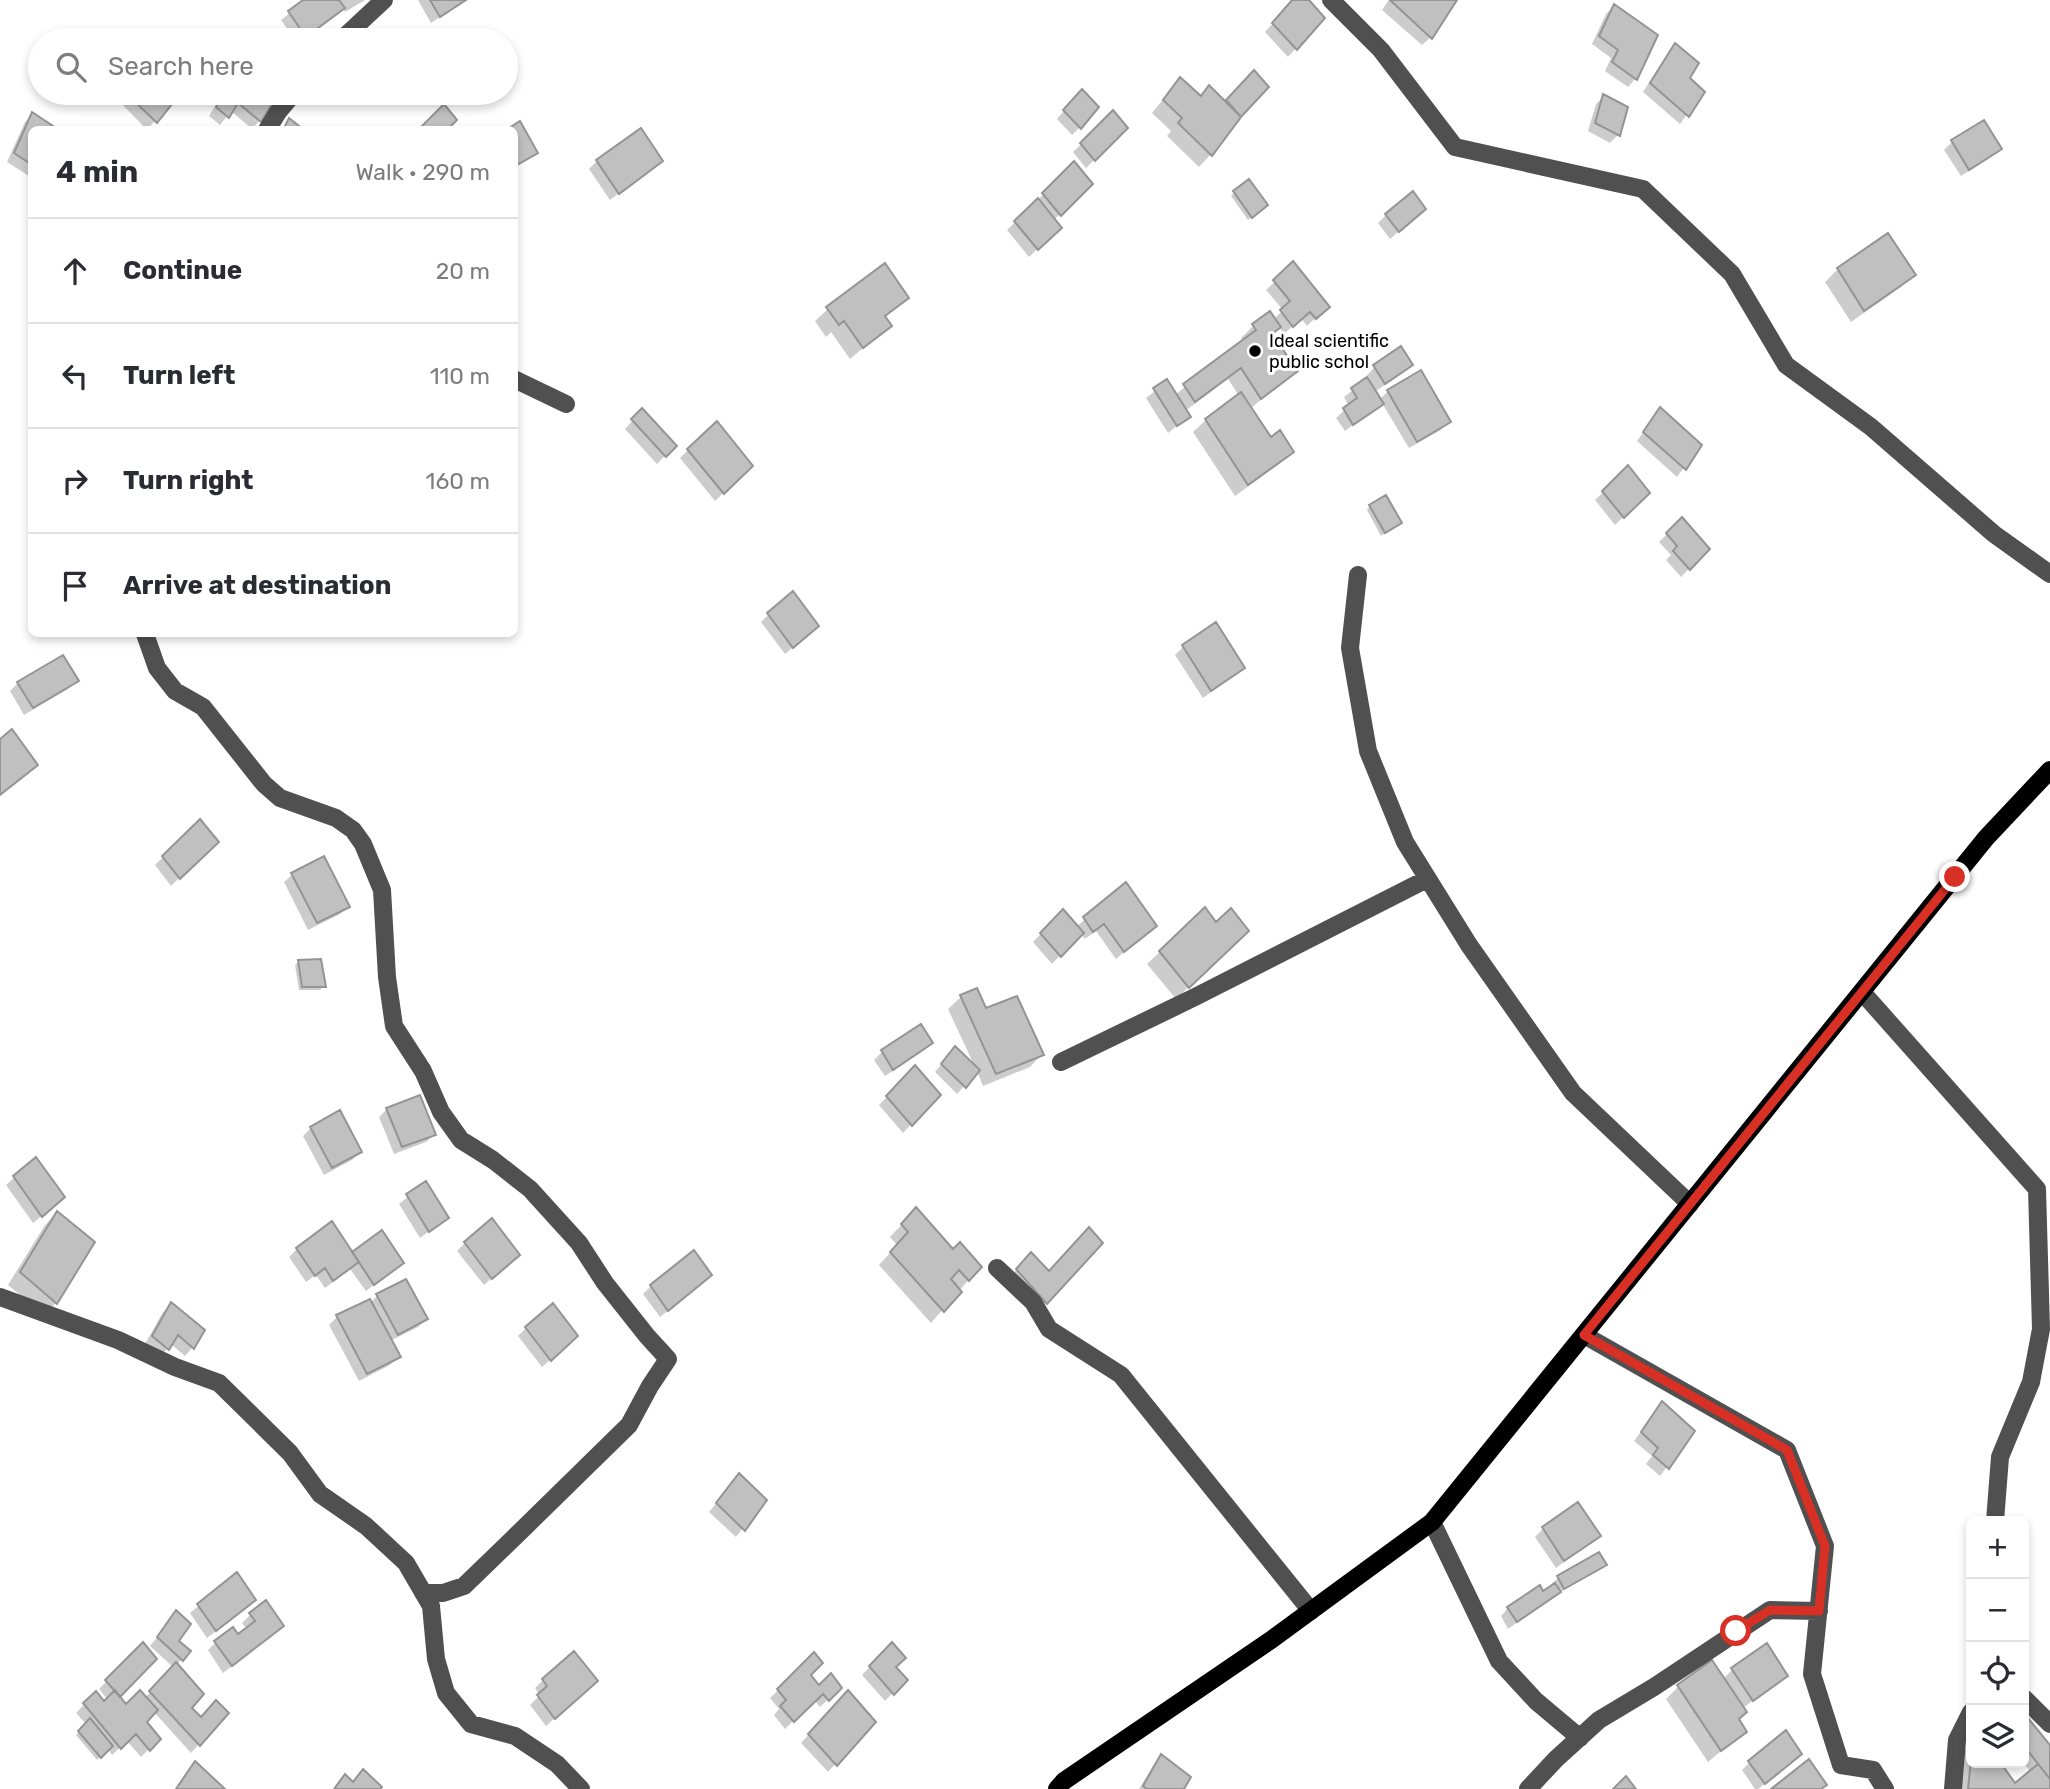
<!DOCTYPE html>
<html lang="en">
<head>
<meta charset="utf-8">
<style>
	:root { --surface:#fff; --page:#f2f2f3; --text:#2b2b33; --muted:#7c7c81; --line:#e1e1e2 }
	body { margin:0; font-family:Rubik,sans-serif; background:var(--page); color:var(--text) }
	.controls { position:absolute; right:21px; bottom:21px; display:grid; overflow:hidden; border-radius:10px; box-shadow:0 4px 10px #0003 }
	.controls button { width:63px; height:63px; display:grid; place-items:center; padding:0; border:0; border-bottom:2px solid var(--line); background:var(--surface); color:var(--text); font:35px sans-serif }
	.stop { position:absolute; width:21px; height:21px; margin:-16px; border:5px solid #d93025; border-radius:50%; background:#fff }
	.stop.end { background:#d93025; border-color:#fff; box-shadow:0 2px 7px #0008 }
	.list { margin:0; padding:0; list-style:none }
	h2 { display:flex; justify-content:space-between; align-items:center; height:91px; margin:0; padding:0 28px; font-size:30px }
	h2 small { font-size:23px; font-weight:400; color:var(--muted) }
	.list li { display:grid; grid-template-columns:46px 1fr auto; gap:21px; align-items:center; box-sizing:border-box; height:105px; padding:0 28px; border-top:2px solid var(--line) }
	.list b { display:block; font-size:26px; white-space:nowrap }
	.list em { font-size:23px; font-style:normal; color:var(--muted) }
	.icon { flex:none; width:38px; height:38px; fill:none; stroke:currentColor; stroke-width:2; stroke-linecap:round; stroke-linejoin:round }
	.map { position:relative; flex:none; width:2050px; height:1789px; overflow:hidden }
	.search { position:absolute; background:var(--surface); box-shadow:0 4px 10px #0003; left:28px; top:28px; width:490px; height:77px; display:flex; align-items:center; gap:18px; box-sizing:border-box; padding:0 24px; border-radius:38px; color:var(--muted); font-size:26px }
	.panel { position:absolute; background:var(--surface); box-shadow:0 4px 10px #0003; left:28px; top:126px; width:490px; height:511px; border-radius:10px }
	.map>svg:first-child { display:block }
	.shadow { fill:#0003 }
	.building { fill:#c0c0c0; stroke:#949494; stroke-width:2 }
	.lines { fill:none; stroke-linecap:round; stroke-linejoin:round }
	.minor { stroke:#505050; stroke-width:18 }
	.major { stroke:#000; stroke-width:18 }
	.route { stroke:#d93025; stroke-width:9 }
	.poi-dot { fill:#000; stroke:#fff; stroke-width:2.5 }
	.labels { text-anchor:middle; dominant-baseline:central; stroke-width:6; stroke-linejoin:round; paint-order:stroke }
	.poi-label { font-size:18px; fill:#000; stroke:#fff; text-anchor:start }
</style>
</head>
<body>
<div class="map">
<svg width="2050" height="1789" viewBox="0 0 2050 1789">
	<rect width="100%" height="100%" fill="#fff"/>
	<path class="shadow" d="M 306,0 L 365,0 L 345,12 L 343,8 L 302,40 L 295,40 L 281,20 Z
		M 418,0 L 465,0 L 431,23 Z
		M 1294,0 L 1307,0 L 1323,18 L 1288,57 L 1265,32 Z
		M 1389,0 L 1455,0 L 1430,38 L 1422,45 L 1382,10 Z
		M 1614,6 L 1656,36 L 1635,79 L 1628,87 L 1605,71 L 1611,58 L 1592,44 L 1606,14 Z
		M 1676,45 L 1687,79 L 1703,92 L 1680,124 L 1643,92 L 1668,53 Z
		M 1254,72 L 1240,116 L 1211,154 L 1199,167 L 1167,136 L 1171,131 L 1152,113 L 1180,79 L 1199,97 L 1209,87 L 1225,103 Z
		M 129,93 L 176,93 L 177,94 L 147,130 L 121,103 Z
		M 217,93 L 273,93 L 275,95 L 259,121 L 252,129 L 231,111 L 220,125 L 209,116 L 221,96 Z
		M 1604,96 L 1618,135 L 1610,143 L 1588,131 L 1596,104 Z
		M 1074,99 L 1080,127 L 1072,135 L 1057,119 Z
		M 1113,113 L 1126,128 L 1086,168 L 1073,152 Z
		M 33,114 L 32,130 L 32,178 L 7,162 L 25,122 Z
		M 519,124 L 536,152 L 514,168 L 514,130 Z
		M 1952,142 L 2000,148 L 1992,156 L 1961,176 L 1944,150 Z
		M 597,161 L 661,161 L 610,200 L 589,169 Z
		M 1074,164 L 1090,184 L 1054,220 L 1060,227 L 1029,257 L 1007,230 Z
		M 1234,193 L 1262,209 L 1248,220 L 1231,196 Z
		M 1386,215 L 1416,217 L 1390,239 L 1378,223 Z
		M 1888,235 L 1913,275 L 1901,287 L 1851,322 L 1825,282 L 1838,269 Z
		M 1293,264 L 1327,307 L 1307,326 L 1301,318 L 1284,334 L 1279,327 L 1271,335 L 1295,371 L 1250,409 L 1270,439 L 1292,452 L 1279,464 L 1235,496 L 1193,432 L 1206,420 L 1239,396 L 1228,379 L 1185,411 L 1189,416 L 1168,433 L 1146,398 L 1167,382 L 1175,395 L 1243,341 L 1241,338 L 1253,326 L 1274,319 L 1283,310 L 1266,290 Z
		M 907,298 L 884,318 L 889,326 L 850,359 L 831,332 L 826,337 L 815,321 L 828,309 Z
		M 1411,365 L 1375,392 L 1379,400 L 1388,391 L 1449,422 L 1441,430 L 1409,448 L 1382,403 L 1345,431 L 1336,418 L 1349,406 L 1344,397 L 1369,378 L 1367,375 L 1375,367 Z
		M 1660,409 L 1700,445 L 1677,477 L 1637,441 Z
		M 642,410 L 674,446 L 657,464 L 625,429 Z
		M 716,423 L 751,466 L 715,501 L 680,458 Z
		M 1628,468 L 1648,493 L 1615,525 L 1595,500 Z
		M 1370,506 L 1400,523 L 1381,536 L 1367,510 Z
		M 1682,519 L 1708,549 L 1681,577 L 1666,560 L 1671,555 L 1659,542 Z
		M 769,614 L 809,634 L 785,654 L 761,622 Z
		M 1183,647 L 1243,668 L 1203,698 L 1175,655 Z
		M 76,681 L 68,689 L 24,715 L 10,691 L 18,683 Z
		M 200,821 L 217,842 L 171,886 L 155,865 Z
		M 292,875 L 348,906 L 340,914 L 308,930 L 284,882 Z
		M 1126,885 L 1155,926 L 1116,959 L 1096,931 L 1085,939 L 1081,934 L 1052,964 L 1033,942 L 1055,919 L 1076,927 Z
		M 1204,910 L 1234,943 L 1176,999 L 1147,964 Z
		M 298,962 L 324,986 L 320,990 L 299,990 L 295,965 Z
		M 961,997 L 985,1011 L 1042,1054 L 1030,1067 L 983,1086 L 977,1071 L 957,1094 L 935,1072 L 955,1048 L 975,1067 L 948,1009 Z
		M 931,1043 L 923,1051 L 885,1076 L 874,1060 L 882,1052 Z
		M 915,1068 L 939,1095 L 903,1133 L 879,1105 Z
		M 387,1109 L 434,1135 L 426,1142 L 394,1154 L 379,1117 Z
		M 311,1128 L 360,1152 L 352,1160 L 324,1175 L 303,1136 Z
		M 35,1159 L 55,1205 L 33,1223 L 6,1185 Z
		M 425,1183 L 447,1218 L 420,1238 L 399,1204 Z
		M 57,1213 L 56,1303 L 44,1315 L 8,1285 L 45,1225 Z
		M 904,1222 L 980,1267 L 931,1323 L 879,1265 L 897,1245 L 890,1237 Z
		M 465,1243 L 512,1260 L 484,1285 L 457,1251 Z
		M 1101,1243 L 1038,1311 L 1009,1278 L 1023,1262 L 1048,1273 Z
		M 297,1249 L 352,1254 L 393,1270 L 366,1291 L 350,1269 L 325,1288 L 316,1275 L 306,1282 L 289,1257 Z
		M 702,1283 L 660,1317 L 643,1294 L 651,1286 Z
		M 377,1296 L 426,1319 L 418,1327 L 390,1341 L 398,1357 L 390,1365 L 359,1381 L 329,1325 L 337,1317 L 370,1303 Z
		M 171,1305 L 203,1330 L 192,1348 L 185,1356 L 171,1344 L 160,1357 L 145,1344 L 163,1312 Z
		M 526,1328 L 568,1344 L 542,1367 L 518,1336 Z
		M 1662,1403 L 1693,1431 L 1660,1476 L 1646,1464 L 1652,1456 L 1634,1441 Z
		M 739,1475 L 765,1500 L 736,1537 L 709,1512 Z
		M 1543,1529 L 1599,1536 L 1556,1568 L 1535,1537 Z
		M 1598,1554 L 1604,1564 L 1596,1572 L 1555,1595 L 1508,1629 L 1501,1616 L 1508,1608 L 1543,1594 L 1551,1588 L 1550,1586 L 1558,1578 Z
		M 236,1575 L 246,1608 L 207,1638 L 190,1613 Z
		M 176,1613 L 177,1641 L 188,1651 L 176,1666 L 190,1708 L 200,1719 L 226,1713 L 191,1753 L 154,1712 L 144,1722 L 159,1739 L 141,1757 L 127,1741 L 112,1755 L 108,1749 L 97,1760 L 76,1735 L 86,1724 L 76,1713 L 95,1693 L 104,1704 L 108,1700 L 99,1689 L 143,1644 L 117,1697 L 126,1706 L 145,1698 L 173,1667 L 150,1646 Z
		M 250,1615 L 274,1634 L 223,1673 L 208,1650 L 216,1642 L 237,1637 L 247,1629 L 242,1623 Z
		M 892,1644 L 894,1667 L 905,1680 L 885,1701 L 862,1675 Z
		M 814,1655 L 808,1675 L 819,1687 L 840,1688 L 820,1707 L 814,1700 L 785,1729 L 774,1715 L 779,1709 L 770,1698 Z
		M 1733,1669 L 1786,1676 L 1743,1708 L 1737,1720 L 1745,1731 L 1708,1762 L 1666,1699 L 1678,1687 L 1723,1679 Z
		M 543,1680 L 587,1689 L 546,1726 L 530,1705 L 540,1695 L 535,1688 Z
		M 840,1700 L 874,1722 L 828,1772 L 801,1743 Z
		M 2024,1716 L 2050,1748 L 2050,1789 L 1957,1789 L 1962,1753 L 1971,1744 L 1971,1763 L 2004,1763 L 2001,1766 L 2015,1786 L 2031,1772 L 2023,1763 Z
		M 1162,1756 L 1182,1789 L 1139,1789 L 1154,1764 Z
		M 1750,1762 L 1792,1762 L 1758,1789 L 1755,1789 L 1742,1770 Z"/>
	<path class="building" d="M 303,0 L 339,0 L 345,8 L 306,37 L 288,11 Z
		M 430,0 L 466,0 L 440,17 Z
		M 1292,0 L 1309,0 L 1325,18 L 1297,50 L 1272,23 Z
		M 1390,0 L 1457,0 L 1432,39 Z
		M 1614,4 L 1658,35 L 1637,80 L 1612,62 L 1618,50 L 1599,36 Z
		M 1675,43 L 1699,63 L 1690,78 L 1705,92 L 1689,117 L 1650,83 Z
		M 1254,70 L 1269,87 L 1241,117 L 1226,100 Z
		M 1180,77 L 1201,96 L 1209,85 L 1241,117 L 1212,156 L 1178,123 L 1182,118 L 1163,100 Z
		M 1082,89 L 1099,107 L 1081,129 L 1063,110 Z
		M 129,93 L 178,93 L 180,94 L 157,123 L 128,95 Z
		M 225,93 L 276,93 L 278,94 L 261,122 L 238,103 L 229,118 L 216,107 Z
		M 1603,94 L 1628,107 L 1620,136 L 1595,123 Z
		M 444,104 L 457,120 L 447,130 L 418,130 Z
		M 1113,110 L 1128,128 L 1095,161 L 1080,143 Z
		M 32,112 L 59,130 L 32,130 L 32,165 L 14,153 Z
		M 289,118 L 304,130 L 283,130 Z
		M 1984,120 L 2002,149 L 1969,170 L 1951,140 Z
		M 520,121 L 538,153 L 515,166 L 514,130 L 506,130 Z
		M 641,128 L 663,161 L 619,194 L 596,160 Z
		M 1074,161 L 1093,184 L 1061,216 L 1042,193 Z
		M 1249,179 L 1268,205 L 1252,218 L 1233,191 Z
		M 1413,191 L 1426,209 L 1399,232 L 1385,214 Z
		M 1038,198 L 1062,228 L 1038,250 L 1014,221 Z
		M 1888,233 L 1916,275 L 1864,311 L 1837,268 Z
		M 1293,261 L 1330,307 L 1316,319 L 1310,312 L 1293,327 L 1280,310 L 1290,301 L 1273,280 Z
		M 885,263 L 909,298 L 885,316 L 892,326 L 863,348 L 844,321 L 839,325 L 826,307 Z
		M 1270,311 L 1281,327 L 1272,334 L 1298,371 L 1261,399 L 1241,368 L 1195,402 L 1183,384 L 1256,330 L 1252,324 Z
		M 1401,346 L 1413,365 L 1385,384 L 1373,365 Z
		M 1421,370 L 1451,422 L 1417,442 L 1387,390 Z
		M 1367,377 L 1384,404 L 1353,425 L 1343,408 L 1357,398 L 1351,388 Z
		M 1167,379 L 1191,417 L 1177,426 L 1153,388 Z
		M 1241,392 L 1271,437 L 1280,430 L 1294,452 L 1248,485 L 1205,419 Z
		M 1660,407 L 1702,445 L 1686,470 L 1643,432 Z
		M 642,408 L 677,446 L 666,457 L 631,419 Z
		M 717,421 L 753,466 L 724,494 L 687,449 Z
		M 1628,465 L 1650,493 L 1624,518 L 1602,491 Z
		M 1386,495 L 1402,523 L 1385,533 L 1369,505 Z
		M 1682,517 L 1710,549 L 1690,570 L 1673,551 L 1677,546 L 1666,533 Z
		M 793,591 L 819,626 L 793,648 L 767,613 Z
		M 1216,622 L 1245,668 L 1211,691 L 1182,645 Z
		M 63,655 L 79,681 L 33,708 L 17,682 Z
		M 12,729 L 38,765 L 0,795 L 0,739 Z
		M 200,819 L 219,842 L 180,879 L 162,856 Z
		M 324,856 L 350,907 L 317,923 L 291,873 Z
		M 1126,882 L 1157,926 L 1124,952 L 1104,924 L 1093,932 L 1083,917 Z
		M 1205,907 L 1216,922 L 1231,908 L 1249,931 L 1189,988 L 1159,951 Z
		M 1063,909 L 1084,933 L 1061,957 L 1040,933 Z
		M 321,959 L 326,987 L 302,987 L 298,960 Z
		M 977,988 L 986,1008 L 1017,996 L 1044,1055 L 996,1074 L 960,995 Z
		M 921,1024 L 933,1043 L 893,1070 L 881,1050 Z
		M 955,1046 L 980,1070 L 966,1088 L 941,1064 Z
		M 915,1065 L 941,1095 L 912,1126 L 886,1096 Z
		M 420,1095 L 436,1135 L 402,1147 L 386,1108 Z
		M 340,1110 L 362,1152 L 332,1168 L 310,1127 Z
		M 36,1157 L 65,1197 L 42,1217 L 13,1176 Z
		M 426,1181 L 449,1218 L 429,1232 L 406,1194 Z
		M 916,1207 L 953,1249 L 960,1242 L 982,1267 L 969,1281 L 959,1270 L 951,1279 L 962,1292 L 944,1312 L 890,1252 L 908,1232 L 901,1224 Z
		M 57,1211 L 95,1242 L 57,1304 L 20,1272 Z
		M 492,1218 L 520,1255 L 492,1279 L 464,1242 Z
		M 332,1221 L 359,1262 L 333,1281 L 325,1268 L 315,1276 L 296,1248 Z
		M 1089,1227 L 1103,1243 L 1047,1304 L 1016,1269 L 1031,1252 L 1049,1271 Z
		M 382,1230 L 404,1263 L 374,1285 L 352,1252 Z
		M 694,1250 L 712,1275 L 668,1311 L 650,1285 Z
		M 406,1279 L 428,1319 L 398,1335 L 376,1294 Z
		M 370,1299 L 401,1357 L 367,1374 L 336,1315 Z
		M 171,1302 L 205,1330 L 194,1349 L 178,1335 L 169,1350 L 152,1336 Z
		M 553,1303 L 578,1336 L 551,1361 L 525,1327 Z
		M 1662,1401 L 1695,1431 L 1669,1469 L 1653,1455 L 1658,1448 L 1641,1432 Z
		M 739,1473 L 767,1500 L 745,1531 L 716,1503 Z
		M 1578,1502 L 1601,1536 L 1564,1561 L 1542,1527 Z
		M 1599,1552 L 1607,1565 L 1564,1589 L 1557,1576 Z
		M 237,1572 L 256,1600 L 216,1631 L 197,1604 Z
		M 1555,1583 L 1561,1592 L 1517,1622 L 1507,1607 L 1540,1585 L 1543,1591 Z
		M 266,1600 L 284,1626 L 232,1666 L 214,1641 L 233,1627 L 238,1634 L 255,1621 L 249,1613 Z
		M 176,1610 L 191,1624 L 179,1641 L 191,1651 L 183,1661 L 157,1637 Z
		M 143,1642 L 157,1659 L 120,1697 L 105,1680 Z
		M 892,1642 L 906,1658 L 896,1667 L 908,1680 L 894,1695 L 869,1666 Z
		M 1767,1643 L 1788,1676 L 1753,1701 L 1731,1668 Z
		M 574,1651 L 598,1681 L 555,1719 L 537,1695 L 547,1686 L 542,1679 Z
		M 814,1652 L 823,1663 L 811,1675 L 819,1685 L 831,1673 L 842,1688 L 829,1701 L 823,1694 L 794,1722 L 780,1706 L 786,1700 L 777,1689 Z
		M 1712,1660 L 1747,1712 L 1739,1719 L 1747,1732 L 1721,1751 L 1677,1685 Z
		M 176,1662 L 204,1694 L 192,1708 L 201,1717 L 216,1700 L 229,1713 L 200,1746 L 149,1691 Z
		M 115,1690 L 126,1704 L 140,1690 L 158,1710 L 147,1722 L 161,1739 L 150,1751 L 136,1734 L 121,1749 L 83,1703 L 96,1691 L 104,1701 Z
		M 848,1690 L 876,1722 L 837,1766 L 808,1734 Z
		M 2024,1713 L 2050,1745 L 2050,1779 L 2024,1746 Z
		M 90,1718 L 113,1746 L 101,1758 L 78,1731 Z
		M 1786,1730 L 1802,1754 L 1765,1784 L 1748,1761 Z
		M 1161,1754 L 1191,1777 L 1184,1789 L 1147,1789 L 1143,1786 Z
		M 1809,1759 L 1827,1785 L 1821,1789 L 1771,1789 Z
		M 1971,1760 L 1971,1763 L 2006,1763 L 2003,1766 L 2015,1783 L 2038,1764 L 2050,1779 L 2050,1789 L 1968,1789 Z
		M 195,1761 L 225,1789 L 176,1789 Z
		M 363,1769 L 382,1787 L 380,1789 L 334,1789 L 345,1774 L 353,1782 Z
		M 1626,1776 L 1636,1789 L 1613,1789 Z"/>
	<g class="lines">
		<path class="minor" d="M 1331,0 L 1381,50 L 1455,147 L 1643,189 L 1732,274 L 1786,365 L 1871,427 L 1994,534 L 2050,574
			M 341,40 L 384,0
			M 267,130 L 278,112 L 294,93
			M 514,379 L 566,404
			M 1358,575 L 1350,648 L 1368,751 L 1405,842 L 1469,945 L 1573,1093 L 1690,1204
			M 145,634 L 157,668 L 175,691 L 203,707 L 264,784 L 280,798 L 336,818 L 353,830 L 363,844 L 382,890 L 387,977 L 394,1026 L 423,1071 L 441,1112 L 461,1140 L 493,1160 L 530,1189 L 579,1243 L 605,1283 L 647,1336 L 668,1359 L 650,1386 L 629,1425 L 529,1523 L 464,1586 L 443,1593 L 423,1593
			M 1862,992 L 2037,1189 L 2041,1329 L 2031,1382 L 2000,1457 L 1995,1521
			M 1061,1062 L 1195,997 L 1427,879
			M 997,1268 L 1033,1302 L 1049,1329 L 1121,1375 L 1311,1611
			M 0,1297 L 118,1340 L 175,1367 L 219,1383 L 290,1453 L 320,1494 L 366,1526 L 406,1563 L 431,1606 L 436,1659 L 446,1693 L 471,1724 L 515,1736 L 557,1764 L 581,1789
			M 1584,1335 L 1787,1450 L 1825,1546 L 1812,1674 L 1841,1765 L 1873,1770 L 1885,1789
			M 1432,1522 L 1499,1661 L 1536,1701 L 1580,1738
			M 2024,1698 L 2050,1724
			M 1528,1789 L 1556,1759 L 1599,1720 L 1654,1687 L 1770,1610 L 1819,1611
			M 1953,1789 L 1957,1740 L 1971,1712"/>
		<path class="major" d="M 1057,1789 L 1064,1781 L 1271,1640 L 1432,1522 L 1986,838 L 2050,770"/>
	</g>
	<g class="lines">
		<path class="route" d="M 1736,1631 L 1770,1610 L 1819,1611 L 1825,1546 L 1787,1450 L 1584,1335 L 1955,877"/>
	</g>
	<circle class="poi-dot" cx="1255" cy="351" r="7"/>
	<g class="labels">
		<g class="poi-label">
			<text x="1269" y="341">Ideal scientific<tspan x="1269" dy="21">public schol</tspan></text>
		</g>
	</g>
</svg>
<div class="controls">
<button>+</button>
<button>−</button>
<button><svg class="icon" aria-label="locate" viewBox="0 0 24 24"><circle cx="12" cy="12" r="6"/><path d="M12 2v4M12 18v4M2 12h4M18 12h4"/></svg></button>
<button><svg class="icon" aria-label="layers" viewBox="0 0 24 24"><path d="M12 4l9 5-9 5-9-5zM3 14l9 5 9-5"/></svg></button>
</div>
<div class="stop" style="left:1736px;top:1631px"></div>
<div class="stop end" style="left:1955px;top:877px"></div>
<div class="search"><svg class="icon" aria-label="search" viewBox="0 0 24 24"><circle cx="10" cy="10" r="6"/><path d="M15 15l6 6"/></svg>Search here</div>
<section class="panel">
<h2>4 min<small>Walk · 290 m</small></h2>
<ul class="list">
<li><svg class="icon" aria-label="ahead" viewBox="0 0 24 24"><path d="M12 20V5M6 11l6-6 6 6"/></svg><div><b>Continue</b></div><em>20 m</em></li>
<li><svg class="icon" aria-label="left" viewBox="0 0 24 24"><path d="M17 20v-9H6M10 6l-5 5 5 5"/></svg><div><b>Turn left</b></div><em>110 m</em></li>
<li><svg class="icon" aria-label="right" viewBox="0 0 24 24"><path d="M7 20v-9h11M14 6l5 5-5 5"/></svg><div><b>Turn right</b></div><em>160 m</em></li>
<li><svg class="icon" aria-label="arrive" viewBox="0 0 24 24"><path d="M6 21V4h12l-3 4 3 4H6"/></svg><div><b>Arrive at destination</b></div></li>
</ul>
</section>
</div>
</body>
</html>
